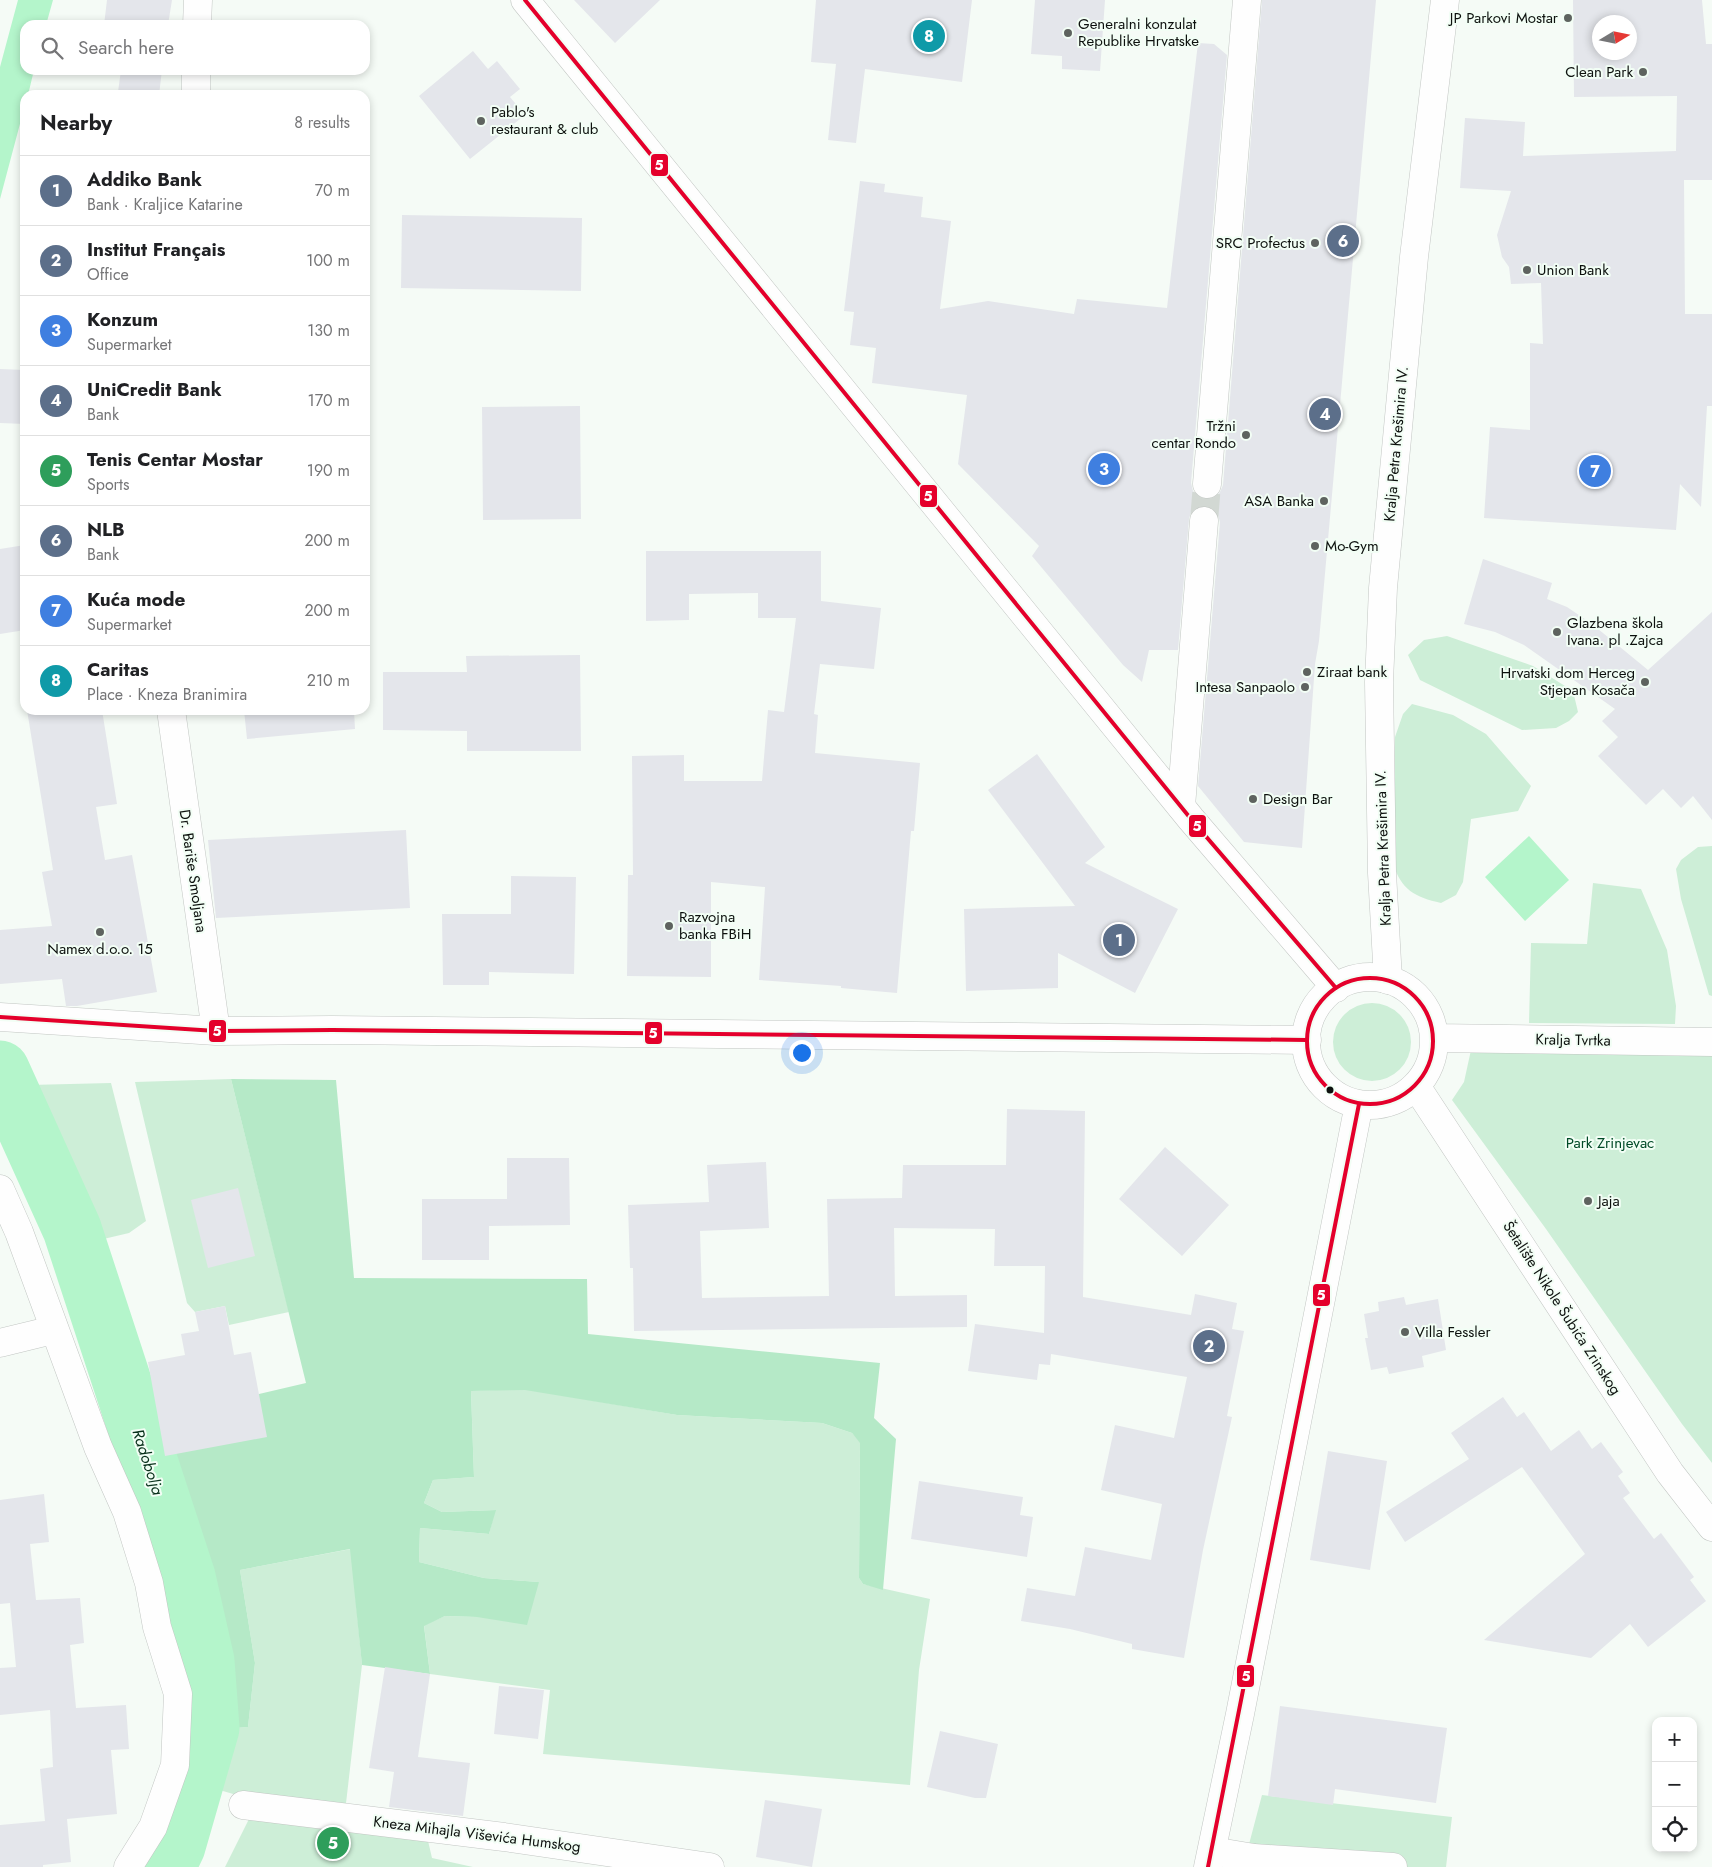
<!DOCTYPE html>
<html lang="en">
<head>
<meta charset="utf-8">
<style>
	:root { --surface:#fff; --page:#f6f6f6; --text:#202124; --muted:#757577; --line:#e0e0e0; --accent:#0b8043 }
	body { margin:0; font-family:Jost,sans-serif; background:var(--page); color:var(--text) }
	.controls { position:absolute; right:15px; bottom:15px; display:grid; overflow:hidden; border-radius:10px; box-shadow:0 2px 8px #0003 }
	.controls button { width:45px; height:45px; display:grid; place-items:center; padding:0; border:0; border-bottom:1px solid var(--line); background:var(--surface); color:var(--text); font:25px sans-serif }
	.compass { position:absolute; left:1592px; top:15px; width:45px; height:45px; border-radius:50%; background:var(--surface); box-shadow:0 2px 8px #0003; rotate:80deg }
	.you { position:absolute; left:801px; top:1052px; width:18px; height:18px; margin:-12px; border:4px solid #fff; border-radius:50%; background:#1a73e8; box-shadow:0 0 0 8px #1a73e833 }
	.badge { display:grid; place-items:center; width:32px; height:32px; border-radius:50%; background:var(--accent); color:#fff; font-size:16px; font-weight:700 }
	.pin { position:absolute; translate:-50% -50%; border:2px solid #fff; box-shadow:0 1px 5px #0006 }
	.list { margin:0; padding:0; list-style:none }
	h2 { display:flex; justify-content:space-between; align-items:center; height:65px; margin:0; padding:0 20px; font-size:21px }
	h2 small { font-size:16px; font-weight:400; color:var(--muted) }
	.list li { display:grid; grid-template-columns:32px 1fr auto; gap:15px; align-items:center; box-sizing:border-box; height:70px; padding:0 20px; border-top:1px solid var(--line) }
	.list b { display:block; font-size:19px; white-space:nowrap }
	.list p { margin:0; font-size:16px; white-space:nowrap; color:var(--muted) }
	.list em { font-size:16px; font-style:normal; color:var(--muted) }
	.icon { flex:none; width:28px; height:28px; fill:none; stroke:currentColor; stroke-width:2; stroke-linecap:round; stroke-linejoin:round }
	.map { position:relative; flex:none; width:1712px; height:1867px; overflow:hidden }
	.search { position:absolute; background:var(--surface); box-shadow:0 2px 8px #0003; left:20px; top:20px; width:350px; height:55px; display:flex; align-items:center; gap:12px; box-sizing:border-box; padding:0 18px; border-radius:15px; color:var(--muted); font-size:19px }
	.panel { position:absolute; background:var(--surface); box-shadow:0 2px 8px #0003; left:20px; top:90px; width:350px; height:625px; border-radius:15px }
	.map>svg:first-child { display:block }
	.green { fill:#cdeed7 }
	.forest { fill:#b5e9c7 }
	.water { fill:#b4f5cb }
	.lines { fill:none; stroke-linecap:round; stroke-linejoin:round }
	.river { stroke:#b4f5cb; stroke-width:59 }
	.building { fill:#e4e6eb; fill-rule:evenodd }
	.minor-tunnel { stroke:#d2d8d3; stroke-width:28; stroke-dasharray:28 14; stroke-linecap:butt }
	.minor-casing { stroke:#c2c6c3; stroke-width:29 }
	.major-casing { stroke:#c2c6c3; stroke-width:29 }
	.minor { stroke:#fefefe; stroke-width:28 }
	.major { stroke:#fefefe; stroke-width:28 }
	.bus-1-casing { stroke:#f2fef5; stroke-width:8 }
	.bus-1 { stroke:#e4002b; stroke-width:4 }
	.poi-dot { fill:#5e635f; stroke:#f2fef5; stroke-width:2 }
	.bus-dot { fill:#0d110e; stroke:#f2fef5; stroke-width:2 }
	.labels { text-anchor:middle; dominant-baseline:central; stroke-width:4; stroke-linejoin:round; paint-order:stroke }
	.poi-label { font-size:15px; fill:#0d110e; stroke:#f2fef5; text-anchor:start }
	.street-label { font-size:15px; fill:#0d110e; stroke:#f2fef5 }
	.park-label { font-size:15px; fill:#004a27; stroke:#f2fef5 }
	.water-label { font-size:16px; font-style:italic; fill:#0a321c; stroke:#f2fef5 }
	.line-badge { stroke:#f2fef5; stroke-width:2 }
	.badge-label { font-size:14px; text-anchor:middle; font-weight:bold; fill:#fff }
</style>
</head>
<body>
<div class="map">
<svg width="1712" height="1867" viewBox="0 0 1712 1867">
	<rect width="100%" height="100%" fill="#f5fbf6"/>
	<path class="green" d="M 1447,636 L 1533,666 L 1573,691 L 1578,712 L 1569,721 L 1556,728 L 1522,730 L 1420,680 L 1408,655 L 1424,640 Z
		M 1412,704 L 1453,715 L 1486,734 L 1531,786 L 1518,811 L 1471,819 L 1463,882 L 1456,895 L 1441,903 C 1415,897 1401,890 1393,863 L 1395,737 L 1403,714 Z
		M 1712,846 L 1712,996 L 1709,995 L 1681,899 L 1676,869 L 1681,860 L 1698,847 Z
		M 1593,883 L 1641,889 L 1667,950 L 1676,1006 L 1675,1024 L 1529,1023 L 1531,943 L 1587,944 Z
		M1333 1042a39 39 0 1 1 78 0a39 39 0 1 1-78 0Z
		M 1712,1043 L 1712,1463 L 1682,1424 L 1546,1229 L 1452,1100 L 1464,1082 L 1471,1050 Z
		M 231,1079 L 289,1312 L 229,1325 L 225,1306 L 195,1312 L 187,1303 L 135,1082 Z
		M 111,1083 L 146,1221 L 129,1233 L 95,1241 L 86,1213 L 29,1085 Z
		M 525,1389 L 677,1415 L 822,1423 L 852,1433 L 860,1442 L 859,1578 L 863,1584 L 930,1599 L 919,1670 L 910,1785 L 543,1754 L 550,1690 L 430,1674 L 424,1625 L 445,1616 L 477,1617 L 539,1582 L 484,1578 L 419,1562 L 420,1528 L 489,1534 L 495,1510 L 442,1512 L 424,1503 L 433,1480 L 474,1477 L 471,1391 Z
		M 351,1549 L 362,1665 L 345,1812 L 247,1798 L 216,1789 L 223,1729 L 248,1727 L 255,1663 L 240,1570 Z
		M 1262,1795 L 1452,1817 L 1446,1867 L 1243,1867 Z
		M 255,1807 L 425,1828 L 432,1858 L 473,1867 L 225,1867 Z"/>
	<path class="forest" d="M 231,1079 L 336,1080 L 354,1278 L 587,1279 L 588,1334 L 880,1363 L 874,1418 L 896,1439 L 883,1590 L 863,1584 L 859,1578 L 860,1443 L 852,1433 L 822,1423 L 677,1415 L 525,1390 L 471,1391 L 474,1477 L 433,1480 L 424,1503 L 442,1512 L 496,1510 L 489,1534 L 420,1528 L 419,1562 L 484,1578 L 539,1582 L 527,1625 L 477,1617 L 445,1616 L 424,1626 L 430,1674 L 362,1665 L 350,1549 L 240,1570 L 255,1663 L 248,1727 L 223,1729 L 209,1604 L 192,1517 L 165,1456 L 259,1394 L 306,1383 Z"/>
	<path class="water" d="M 18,0 L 53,0 L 46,25 L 25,25 L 25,70 L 34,70 L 28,95 L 25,95 L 25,105 L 0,199 L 0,67 Z
		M 1529,836 L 1569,880 L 1525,921 L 1485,877 Z"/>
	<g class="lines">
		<path class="river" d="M 0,1070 L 72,1229 L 186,1577 L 205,1661 L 210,1728 L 176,1846 L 166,1867"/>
	</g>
	<path class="building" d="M 107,0 L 172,0 L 168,25 L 104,25 Z
		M 574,0 L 660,0 L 615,43 Z
		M 816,0 L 972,0 L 962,82 L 865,69 L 856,143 L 828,140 L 836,64 L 811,62 Z
		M 1035,0 L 1105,0 L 1100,71 L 1062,69 L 1062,56 L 1031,54 Z
		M 1262,0 L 1376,0 L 1319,641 L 1315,664 L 1302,848 L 1244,842 L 1198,786 L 1220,522 L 1218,515 L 1213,508 L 1206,506 L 1198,507 L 1191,512 L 1189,519 L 1178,650 L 1149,650 L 1142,682 L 1123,665 L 1032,556 L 1039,546 L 958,464 L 967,395 L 872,383 L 876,348 L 850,345 L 854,312 L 844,311 L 860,181 L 885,184 L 884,192 L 923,197 L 921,217 L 951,221 L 940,309 L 988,301 L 1074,314 L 1077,299 L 1167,308 L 1198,43 L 1214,44 L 1227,55 L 1191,483 L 1193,491 L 1199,497 L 1206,500 L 1214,498 L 1220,492 L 1223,485 Z
		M 1573,0 L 1702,0 L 1706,44 L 1712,44 L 1712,180 L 1684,180 L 1685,314 L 1712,314 L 1712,406 L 1707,406 L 1701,507 L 1680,484 L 1676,530 L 1484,518 L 1490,427 L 1530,430 L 1530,343 L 1543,344 L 1541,283 L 1511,284 L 1509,267 L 1502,257 L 1497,235 L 1511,191 L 1460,188 L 1465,118 L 1525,122 L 1523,156 L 1676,151 L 1677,96 L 1574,97 ZM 1600,22 L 1630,22 L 1630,52 L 1600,52 Z
		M 473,51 L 488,69 L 497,61 L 520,89 L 510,97 L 525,115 L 470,159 L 419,96 Z
		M 121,70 L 162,70 L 159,95 L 118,92 Z
		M 402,215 L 582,218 L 581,291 L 401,288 Z
		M 0,369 L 25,370 L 25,424 L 0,423 Z
		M 580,406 L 581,519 L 483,520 L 482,407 Z
		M 25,545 L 25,630 L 0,634 L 0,549 Z
		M 646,551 L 821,551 L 821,601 L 881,608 L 874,669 L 820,664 L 814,714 L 818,715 L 815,753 L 920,763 L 914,831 L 911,831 L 897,993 L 841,988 L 841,986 L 759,980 L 765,887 L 711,882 L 711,977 L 627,976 L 628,875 L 633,875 L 632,756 L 684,755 L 684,781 L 762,781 L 768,710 L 784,712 L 796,618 L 758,618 L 758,593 L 689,594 L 689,620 L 646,621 Z
		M 1483,559 L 1552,583 L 1547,599 L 1567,607 L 1592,624 L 1648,670 L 1712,612 L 1712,820 L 1693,796 L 1681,808 L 1663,789 L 1646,805 L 1598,756 L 1618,737 L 1602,721 L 1615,709 L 1524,645 L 1495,632 L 1464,624 Z
		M 580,655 L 581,751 L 467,751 L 467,731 L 383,730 L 383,672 L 467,672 L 466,656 Z
		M 27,710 L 102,710 L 117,804 L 96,807 L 105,860 L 132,855 L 157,992 L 77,1006 L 66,1006 L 62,979 L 0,984 L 0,930 L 52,926 L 42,872 L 53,870 Z
		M 244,710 L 354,710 L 355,729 L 247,739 Z
		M 1037,754 L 1105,847 L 1085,863 L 1178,909 L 1135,993 L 1058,953 L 1058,988 L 966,991 L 964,909 L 1075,906 L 988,790 Z
		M 406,830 L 410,908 L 216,918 L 208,840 Z
		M 511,876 L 576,877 L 574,974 L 489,972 L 489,985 L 443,985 L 442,914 L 511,914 Z
		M 1007,1109 L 1085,1111 L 1083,1297 L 1191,1315 L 1195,1294 L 1237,1303 L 1232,1329 L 1244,1331 L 1227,1416 L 1232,1417 L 1203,1550 L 1184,1658 L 1132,1649 L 1132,1644 L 1070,1629 L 1021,1621 L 1027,1588 L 1075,1596 L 1085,1547 L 1151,1560 L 1162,1504 L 1101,1490 L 1115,1425 L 1174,1438 L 1187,1377 L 1051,1354 L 1050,1365 L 1039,1364 L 1037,1380 L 968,1371 L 975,1324 L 1044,1333 L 1045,1266 L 994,1266 L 995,1229 L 894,1228 L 895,1296 L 967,1295 L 967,1327 L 634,1331 L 633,1268 L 630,1268 L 628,1205 L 709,1202 L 707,1165 L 766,1162 L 769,1228 L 700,1231 L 702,1298 L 829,1296 L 827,1199 L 902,1198 L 903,1165 L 1006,1165 Z
		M 1165,1147 L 1229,1205 L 1182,1256 L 1119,1199 Z
		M 507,1158 L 569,1158 L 570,1225 L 489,1226 L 489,1260 L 422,1260 L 422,1199 L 507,1199 Z
		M 238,1188 L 255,1256 L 208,1268 L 191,1200 Z
		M 1404,1297 L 1406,1305 L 1438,1299 L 1446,1350 L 1422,1356 L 1424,1367 L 1389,1374 L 1387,1367 L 1371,1370 L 1365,1338 L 1368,1338 L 1364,1314 L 1379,1311 L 1378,1302 Z
		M 225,1306 L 234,1355 L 251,1352 L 267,1437 L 165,1456 L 148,1362 L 185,1355 L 181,1334 L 199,1331 L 195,1312 Z
		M 1503,1397 L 1517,1417 L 1524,1412 L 1551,1451 L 1579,1430 L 1592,1449 L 1601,1442 L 1623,1472 L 1618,1476 L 1630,1493 L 1623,1498 L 1654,1539 L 1661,1533 L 1694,1577 L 1690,1580 L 1706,1601 L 1648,1647 L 1630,1624 L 1591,1658 L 1484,1640 L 1585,1554 L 1522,1467 L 1405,1542 L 1386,1512 L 1469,1459 L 1451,1433 Z
		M 1328,1451 L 1387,1461 L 1370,1570 L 1310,1560 Z
		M 919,1481 L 1023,1497 L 1020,1515 L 1033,1517 L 1027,1557 L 911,1539 Z
		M 44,1494 L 49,1542 L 30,1544 L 36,1600 L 80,1598 L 84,1643 L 70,1645 L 76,1708 L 126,1705 L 129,1749 L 111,1750 L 117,1814 L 67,1819 L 71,1862 L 43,1865 L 43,1867 L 0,1867 L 0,1825 L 45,1821 L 40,1769 L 53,1767 L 50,1710 L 0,1715 L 0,1668 L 16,1667 L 10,1603 L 0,1604 L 0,1500 Z
		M 385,1667 L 430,1674 L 418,1757 L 470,1763 L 463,1816 L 389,1807 L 394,1772 L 369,1768 Z
		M 499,1686 L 544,1690 L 538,1739 L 494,1734 Z
		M 1280,1706 L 1447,1728 L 1436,1803 L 1335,1789 L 1333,1805 L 1268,1796 Z
		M 940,1731 L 998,1744 L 986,1798 L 975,1798 L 927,1787 Z
		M 765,1800 L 822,1809 L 812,1867 L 756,1857 Z"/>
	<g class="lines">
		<path class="minor-tunnel" d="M 1204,521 L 1207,484"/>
		<defs>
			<path id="minor" d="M 197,25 L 198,0
				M 196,95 L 196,70
				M 1207,484 L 1247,0
				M 171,710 L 216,1031
				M 1181,806 L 1204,521
				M 1388,980 L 1382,873 L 1379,682 L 1383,588 L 1414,257 L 1445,0
				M 0,1017 L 216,1031 L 332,1030 L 1307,1040
				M 1416,1086 L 1670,1473 L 1712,1527
				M 0,1189 L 19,1232 L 98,1447 L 127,1512 L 149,1583 L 157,1627 L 178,1694 L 175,1765 L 153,1827 L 128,1867
				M 0,1343 L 53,1330
				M 243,1805 L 504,1837 L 710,1867
				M 1212,1851 L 1254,1858 L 1393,1867"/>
			<path id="major" d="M 525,0 L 1191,819 L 1336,988
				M1306 1041a64 64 0 1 1 128 0a64 64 0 1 1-128 0Z
				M 1434,1038 L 1712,1042
				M 1208,1867 L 1240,1714 L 1359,1104"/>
		</defs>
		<use href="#minor" class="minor-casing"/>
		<use href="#major" class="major-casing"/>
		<use href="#minor" class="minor"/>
		<use href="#major" class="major"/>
		<defs>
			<path id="bus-1" d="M 525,0 L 1191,819 L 1336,988
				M1307 1041a63 63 0 1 1 126 0a63 63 0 1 1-126 0Z
				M 0,1017 L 216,1031 L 332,1030 L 1307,1040
				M 1208,1867 L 1359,1104"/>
		</defs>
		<use href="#bus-1" class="bus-1-casing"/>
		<use href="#bus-1" class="bus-1"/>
	</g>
	<g class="poi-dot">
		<circle cx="1568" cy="18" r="5"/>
		<circle cx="1068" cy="33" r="5"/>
		<circle cx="1643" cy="72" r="5"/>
		<circle cx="481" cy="121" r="5"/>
		<circle cx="1315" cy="243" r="5"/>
		<circle cx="1527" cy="270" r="5"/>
		<circle cx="1246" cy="435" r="5"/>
		<circle cx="1324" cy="501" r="5"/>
		<circle cx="1315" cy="546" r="5"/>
		<circle cx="1557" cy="632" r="5"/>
		<circle cx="1307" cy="672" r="5"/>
		<circle cx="1645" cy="682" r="5"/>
		<circle cx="1305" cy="687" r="5"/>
		<circle cx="1253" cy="799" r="5"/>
		<circle cx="669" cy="926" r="5"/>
		<circle cx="100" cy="932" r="5"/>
		<circle cx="1588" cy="1201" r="5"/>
		<circle cx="1405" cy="1332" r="5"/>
	</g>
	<circle class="bus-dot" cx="1330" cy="1090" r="4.5"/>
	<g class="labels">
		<g class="poi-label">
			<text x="1558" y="18" text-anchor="end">JP Parkovi Mostar</text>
			<text x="1078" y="24">Generalni konzulat<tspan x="1078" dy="17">Republike Hrvatske</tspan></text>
			<text x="1633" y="72" text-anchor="end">Clean Park</text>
			<text x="491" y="112">Pablo's<tspan x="491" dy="17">restaurant &amp; club</tspan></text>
			<text x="1305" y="243" text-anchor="end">SRC Profectus</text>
			<text x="1537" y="270">Union Bank</text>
			<text x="1236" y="426" text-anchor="end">Tržni<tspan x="1236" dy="17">centar Rondo</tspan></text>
			<text x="1314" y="501" text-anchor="end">ASA Banka</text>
			<text x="1325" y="546">Mo-Gym</text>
			<text x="1567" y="623">Glazbena škola<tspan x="1567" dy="17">Ivana. pl .Zajca</tspan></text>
			<text x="1317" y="672">Ziraat bank</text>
			<text x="1635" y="673" text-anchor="end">Hrvatski dom Herceg<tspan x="1635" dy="17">Stjepan Kosača</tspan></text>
			<text x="1295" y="687" text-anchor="end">Intesa Sanpaolo</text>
			<text x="1263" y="799">Design Bar</text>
			<text x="679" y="917">Razvojna<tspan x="679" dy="17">banka FBiH</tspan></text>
			<text x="100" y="949" text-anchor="middle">Namex d.o.o. 15</text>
			<text x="1598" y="1201">Jaja</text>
			<text x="1415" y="1332">Villa Fessler</text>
		</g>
		<g class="street-label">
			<text transform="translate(1396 444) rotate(-85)">Kralja Petra Krešimira IV.</text>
			<text transform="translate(1383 848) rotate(-92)">Kralja Petra Krešimira IV.</text>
			<text transform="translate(193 871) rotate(82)">Dr. Bariše Smoljana</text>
			<text transform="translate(1573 1040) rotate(1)">Kralja Tvrtka</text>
			<text transform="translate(1562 1308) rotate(57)">Šetalište Nikole Šubića Zrinskog</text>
			<text transform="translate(477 1834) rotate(7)">Kneza Mihajla Viševića Humskog</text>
		</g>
		<g class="park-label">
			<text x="1610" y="1143">Park Zrinjevac</text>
		</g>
		<g class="water-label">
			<text transform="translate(148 1462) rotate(72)">Radobolja</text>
		</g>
	</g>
	<g class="line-badge">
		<rect x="650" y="153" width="19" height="24" rx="5" fill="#e4002b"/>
		<rect x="919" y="484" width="19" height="24" rx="5" fill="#e4002b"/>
		<rect x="1188" y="814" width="19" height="24" rx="5" fill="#e4002b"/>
		<rect x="208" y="1019" width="19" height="24" rx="5" fill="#e4002b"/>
		<rect x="644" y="1021" width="19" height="24" rx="5" fill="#e4002b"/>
		<rect x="1312" y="1283" width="19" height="24" rx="5" fill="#e4002b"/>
		<rect x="1236" y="1664" width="19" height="24" rx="5" fill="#e4002b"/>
	</g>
	<g class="badge-label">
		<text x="659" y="170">5</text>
		<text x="928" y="501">5</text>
		<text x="1197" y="831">5</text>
		<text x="217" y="1036">5</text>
		<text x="653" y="1038">5</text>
		<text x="1321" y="1300">5</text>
		<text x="1246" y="1681">5</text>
	</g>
</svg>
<div class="controls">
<button>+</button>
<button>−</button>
<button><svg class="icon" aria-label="locate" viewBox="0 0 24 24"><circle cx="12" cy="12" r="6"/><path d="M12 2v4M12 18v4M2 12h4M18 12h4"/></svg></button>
</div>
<svg class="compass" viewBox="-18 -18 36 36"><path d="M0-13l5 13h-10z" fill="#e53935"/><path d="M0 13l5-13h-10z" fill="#757577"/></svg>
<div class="you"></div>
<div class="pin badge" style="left:1119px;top:940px;background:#5c6f8a">1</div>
<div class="pin badge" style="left:1209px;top:1346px;background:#5c6f8a">2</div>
<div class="pin badge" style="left:1104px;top:469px;background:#3f7fe0">3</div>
<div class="pin badge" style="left:1325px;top:414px;background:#5c6f8a">4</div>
<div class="pin badge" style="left:333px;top:1843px;background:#2e9e5b">5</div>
<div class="pin badge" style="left:1343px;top:241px;background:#5c6f8a">6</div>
<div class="pin badge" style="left:1595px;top:471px;background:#3f7fe0">7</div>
<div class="pin badge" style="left:929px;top:36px;background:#0f9aa8">8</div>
<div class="search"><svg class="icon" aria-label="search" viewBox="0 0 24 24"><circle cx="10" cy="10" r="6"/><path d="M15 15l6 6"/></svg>Search here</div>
<section class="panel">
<h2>Nearby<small>8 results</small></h2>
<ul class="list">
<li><span class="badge" style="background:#5c6f8a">1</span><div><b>Addiko Bank</b><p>Bank · Kraljice Katarine</p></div><em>70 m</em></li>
<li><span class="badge" style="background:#5c6f8a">2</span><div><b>Institut Français</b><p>Office</p></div><em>100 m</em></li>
<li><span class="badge" style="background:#3f7fe0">3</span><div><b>Konzum</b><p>Supermarket</p></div><em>130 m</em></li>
<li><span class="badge" style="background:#5c6f8a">4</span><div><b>UniCredit Bank</b><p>Bank</p></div><em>170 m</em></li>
<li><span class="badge" style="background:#2e9e5b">5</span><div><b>Tenis Centar Mostar</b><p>Sports</p></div><em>190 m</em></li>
<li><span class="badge" style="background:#5c6f8a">6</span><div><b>NLB</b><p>Bank</p></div><em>200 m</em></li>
<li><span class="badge" style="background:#3f7fe0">7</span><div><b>Kuća mode</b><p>Supermarket</p></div><em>200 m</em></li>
<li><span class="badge" style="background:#0f9aa8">8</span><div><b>Caritas</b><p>Place · Kneza Branimira</p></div><em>210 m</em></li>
</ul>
</section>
</div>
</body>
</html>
